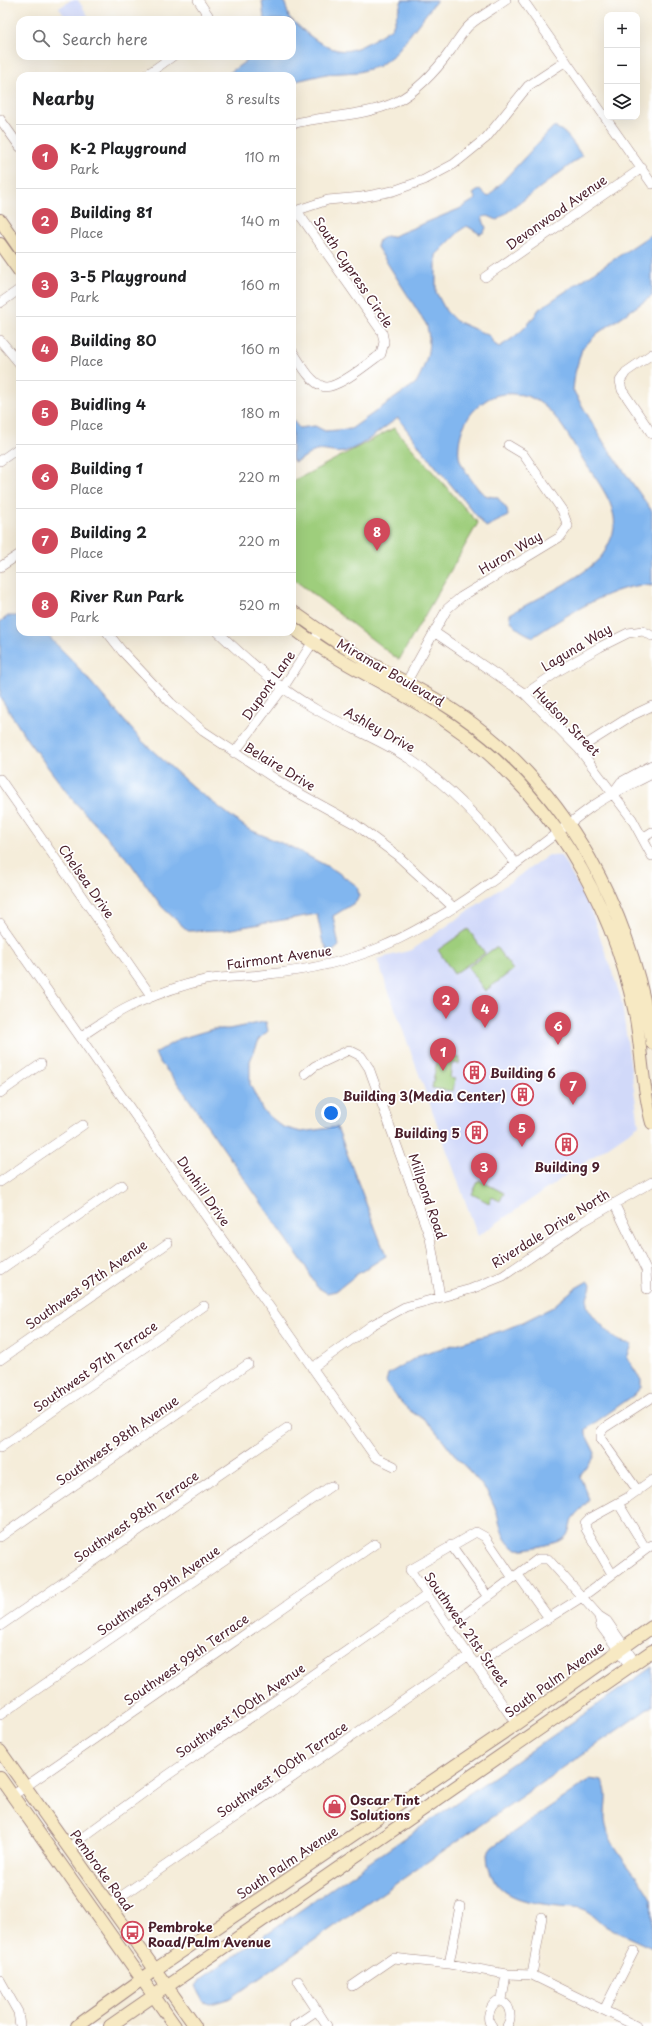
<!DOCTYPE html>
<html lang="en">
<head>
<meta charset="utf-8">
<style>
	:root { --surface:#fff; --page:#f6f6f6; --text:#202124; --muted:#757577; --line:#e0e0e0; --accent:#d1495b }
	body { margin:0; font-family:"Playpen Sans",sans-serif; background:var(--page); color:var(--text) }
	.controls { position:absolute; right:12px; top:12px; display:grid; overflow:hidden; border-radius:8px; box-shadow:0 4px 16px #0002 }
	.controls button { width:36px; height:36px; display:grid; place-items:center; padding:0; border:0; border-bottom:1px solid var(--line); background:var(--surface); color:var(--text); font:20px sans-serif }
	.you { position:absolute; left:331px; top:1113px; width:14px; height:14px; margin:-10px; border:3px solid #fff; border-radius:50%; background:#1a73e8; box-shadow:0 0 0 6px #1a73e833 }
	.badge { display:grid; place-items:center; width:26px; height:26px; border-radius:50%; background:var(--accent); color:#fff; font-size:13px; font-weight:700 }
	.pin { position:absolute; translate:-50% -33px; filter:drop-shadow(0 1px 2px #0008) }
	.pin::after { content:''; position:absolute; top:21px; width:14px; height:12px; background:inherit; clip-path:polygon(0 0,100% 0,50% 100%) }
	.list { margin:0; padding:0; list-style:none }
	h2 { display:flex; justify-content:space-between; align-items:center; height:52px; margin:0; padding:0 16px; font-size:17px }
	h2 small { font-size:13px; font-weight:400; color:var(--muted) }
	.list li { display:grid; grid-template-columns:26px 1fr auto; gap:12px; align-items:center; box-sizing:border-box; height:64px; padding:0 16px; border-top:1px solid var(--line) }
	.list b { display:block; font-size:15px; white-space:nowrap }
	.list p { margin:0; font-size:13px; white-space:nowrap; color:var(--muted) }
	.list em { font-size:13px; font-style:normal; color:var(--muted) }
	.icon { flex:none; width:22px; height:22px; fill:none; stroke:currentColor; stroke-width:2; stroke-linecap:round; stroke-linejoin:round }
	.map { position:relative; flex:none; width:652px; height:2026px; overflow:hidden }
	.search { position:absolute; background:var(--surface); box-shadow:0 4px 16px #0002; left:16px; top:16px; width:280px; height:44px; display:flex; align-items:center; gap:10px; box-sizing:border-box; padding:0 14px; border-radius:12px; color:var(--muted); font-size:15px }
	.panel { position:absolute; background:var(--surface); box-shadow:0 4px 16px #0002; left:16px; top:72px; width:280px; height:564px; border-radius:12px }
	.map>svg:first-child { display:block }
	.built { fill:#d1d9f9 }
	.green { fill:#9ece7c; stroke:#747654 }
	.water { fill:#81b6ef; stroke:#666a8d }
	.lines { fill:none; stroke-linecap:round; stroke-linejoin:round }
	.street-casing { stroke:#a08682; stroke-width:10 }
	.secondary-casing { stroke:#a08682; stroke-width:14 }
	.street { stroke:#fff; stroke-width:9 }
	.secondary { stroke:#f7e9c3; stroke-width:12 }
	.labels { text-anchor:middle; dominant-baseline:central; stroke-width:3.5; stroke-linejoin:round; paint-order:stroke }
	.street-label { font-size:13px; fill:#4a1f2b; stroke:#fff }
	.poi-label { font-size:13px; font-weight:bold; fill:#4a1f2b; stroke:#fff; text-anchor:start }
</style>
</head>
<body>
<div class="map">
<svg width="652" height="2026" viewBox="0 0 652 2026">
	<rect width="100%" height="100%" fill="#fff"/>
	<filter id="ink" filterUnits="userSpaceOnUse"><feTurbulence type="fractalNoise" baseFrequency=".025" numOctaves="2"/><feDisplacementMap in="SourceGraphic" scale="8" xChannelSelector="R" yChannelSelector="G"/><feConvolveMatrix kernelMatrix="1 2 1 2 8 2 1 2 1" color-interpolation-filters="sRGB"/></filter>
	<filter id="wash" filterUnits="userSpaceOnUse"><feTurbulence type="fractalNoise" baseFrequency=".012" numOctaves="4" result="noise"/><feDisplacementMap in="SourceGraphic" scale="16" xChannelSelector="R" yChannelSelector="G"/><feGaussianBlur stdDeviation="0.9" result="paint"/><feColorMatrix in="noise" values="0 0 0 0 0 0 0 0 0 0 0 0 0 0 0 0 0 1.4 0 .05"/><feComposite in="paint" operator="in"/></filter>
	<g filter="url(#wash)">
		<rect width="100%" height="100%" fill="#f5edda"/>
		<path class="built" d="M 71,0 L 78,0 L 89,17 L 84,20 L 68,20 L 59,8 Z
			M 549,855 L 561,856 L 589,905 L 621,998 L 639,1125 L 478,1236 L 377,959 L 412,950 Z"/>
		<path class="green" d="M 394,428 L 478,523 L 399,660 L 292,578 L 292,482 Z
			M 468,929 L 485,953 L 454,974 L 438,950 Z
			M 496,947 L 513,970 L 485,991 L 468,967 Z
			M 438,1054 L 460,1058 L 459,1064 L 452,1063 L 450,1078 L 455,1079 L 453,1091 L 432,1088 Z
			M 479,1180 L 504,1193 L 500,1201 L 492,1197 L 489,1203 L 472,1194 Z"/>
		<path class="water" d="M 262,0 L 284,0 L 289,17 L 292,20 L 264,20 Z
			M 402,0 L 437,0 L 395,54 L 379,66 L 359,72 L 326,74 L 292,82 L 292,76 L 225,76 L 253,56 L 292,56 L 292,20 C 307,34 331,57 354,49 C 367,45 380,35 392,28 Z
			M 553,127 C 566,129 575,146 582,156 L 497,220 L 488,216 L 482,217 L 486,228 L 484,232 L 480,234 L 467,226 L 462,229 L 436,255 L 436,292 L 446,311 L 456,321 L 490,336 L 493,343 L 499,347 C 516,337 529,326 539,309 L 652,234 L 652,296 L 598,333 L 582,349 L 575,373 L 573,390 L 604,443 L 652,511 L 652,586 C 621,579 559,620 533,637 C 523,632 509,626 510,614 C 535,599 592,574 605,551 C 611,540 616,529 614,517 C 611,497 595,478 584,461 C 567,435 550,395 514,394 C 504,393 493,395 485,401 C 467,413 457,434 459,456 C 460,464 468,475 473,482 C 481,492 483,497 497,497 L 507,509 L 508,516 L 486,527 L 423,451 L 398,418 C 381,429 364,446 344,452 C 334,454 325,449 316,451 C 308,453 303,460 294,462 L 292,458 L 292,419 L 299,428 L 315,426 L 325,431 L 351,429 L 416,383 C 426,365 433,344 426,324 L 377,247 L 379,240 L 386,236 L 391,237 L 459,209 L 476,199 L 473,194 L 480,189 L 488,197 Z
			M 8,616 L 20,616 L 20,632 L 44,632 L 69,657 L 142,741 L 195,789 L 248,829 L 293,848 L 336,871 L 357,886 L 359,896 L 356,902 L 333,916 L 339,946 L 333,951 L 328,951 L 322,939 L 317,914 L 226,930 L 188,931 L 162,907 L 129,861 L 72,799 L 28,741 L 0,697 L 0,622 Z
			M 263,1022 L 266,1022 L 268,1031 L 259,1040 L 250,1061 L 250,1084 L 263,1111 L 283,1127 L 301,1132 L 337,1127 L 386,1256 L 356,1275 L 336,1291 L 327,1293 L 317,1287 L 304,1264 L 179,1085 L 158,1060 L 155,1053 L 179,1039 L 213,1029 L 229,1029 Z
			M 588,1281 L 591,1284 C 591,1292 584,1299 588,1308 C 590,1313 613,1338 618,1340 C 623,1343 627,1342 632,1345 L 627,1358 L 641,1380 L 641,1387 L 634,1395 L 586,1429 L 586,1435 L 595,1453 C 593,1465 583,1467 580,1477 L 589,1499 C 585,1508 576,1511 572,1520 C 569,1526 570,1535 563,1539 C 558,1543 522,1551 517,1549 C 500,1543 500,1518 494,1505 C 487,1488 470,1472 458,1459 C 448,1447 439,1433 427,1422 C 422,1417 415,1415 409,1410 C 401,1403 392,1392 386,1382 L 388,1374 L 422,1354 L 504,1330 L 523,1322 L 551,1308 L 574,1289 Z
			M 652,1667 L 652,1706 L 231,1998 L 211,2004 L 204,2002 L 196,1986 L 201,1979 Z
			M 590,1779 L 602,1781 C 611,1795 602,1811 606,1826 C 613,1854 638,1874 651,1899 C 652,1906 652,1939 652,1948 C 637,1941 620,1934 605,1925 C 598,1920 592,1912 583,1909 C 576,1906 566,1907 559,1906 C 523,1902 488,1897 487,1854 L 492,1847 Z"/>
	</g>
	<g filter="url(#ink)">
		<g class="lines">
			<defs>
				<path id="street" d="M 198,0 L 208,15 L 209,20
					M 523,0 L 652,184
					M 145,76 L 173,56
					M 0,119 L 20,147
					M 292,124 C 326,115 363,117 396,102 C 419,90 436,71 451,50 C 457,42 463,30 471,24 C 482,15 495,8 506,0
					M 292,212 L 328,200 L 362,197 L 393,191 L 424,180 L 454,164 L 486,138 L 528,86 L 566,61
					M 485,277 L 642,168
					M 0,303 L 20,289
					M 0,340 L 20,364
					M 292,351 C 300,362 309,381 322,386 C 334,392 370,362 381,354 L 384,342 L 382,332 L 297,211
					M 652,354 L 626,372 L 620,381 L 622,390 L 652,434
					M 0,461 L 20,447
					M 0,567 L 20,554
					M 107,632 L 122,651 L 171,703 L 203,731 L 286,786 L 355,824 L 398,856 L 453,907
					M 218,632 C 248,661 281,690 317,710 C 348,728 382,740 411,760 C 452,788 486,825 516,864
					M 434,632 L 525,694 L 579,749 L 632,819 L 652,856
					M 407,681 L 447,609 L 461,597 L 560,537 L 568,526 L 562,510 L 523,454 L 508,445
					M 525,694 L 560,670 L 600,647 L 628,633 L 643,631 L 652,636
					M 579,749 L 631,716 L 652,706
					M 234,753 L 283,688 L 320,631
					M 0,779 L 152,997
					M 613,793 L 621,782 L 652,765
					M 643,838 L 652,832
					M 0,923 L 375,1457 L 394,1466
					M 80,1037 C 97,1026 116,1012 135,1004 C 157,994 181,985 205,980 C 226,976 248,977 269,974 C 308,970 346,962 381,947 C 456,915 525,856 590,808 C 609,794 631,785 652,774
					M 305,1074 L 315,1066 L 349,1050 L 361,1056 L 369,1068 L 430,1238 L 440,1296
					M 0,1093 L 41,1064
					M 0,1182 L 83,1125
					M 614,1203 L 646,1270 L 647,1289
					M 0,1270 L 122,1185
					M 0,1360 L 168,1243
					M 312,1368 L 372,1325 L 405,1307 L 471,1289 L 503,1276 L 582,1222 L 652,1182
					M 0,1448 L 204,1306
					M 638,1491 L 601,1439 L 601,1432 L 604,1428 L 652,1397
					M 618,1503 L 646,1549
					M 0,1537 L 248,1364
					M 451,1545 L 488,1597
					M 612,1574 L 586,1529 L 585,1523 L 589,1519 L 627,1498 L 652,1480
					M 518,1575 L 549,1618
					M 513,1578 L 485,1537 L 476,1532 L 410,1570 L 516,1724
					M 599,1616 L 601,1626 L 630,1666
					M 0,1626 L 287,1428
					M 449,1626 L 538,1559 L 548,1559 L 599,1616 L 607,1621 L 635,1662
					M 476,1664 L 582,1597 L 652,1545
					M 0,1715 L 331,1486
					M 12,1796 L 375,1544
					M 68,1848 L 168,1775 L 427,1595
					M 110,1904 L 469,1655
					M 449,1964 L 460,1906
					M 532,1975 L 542,1917
					M 0,1980 L 18,2012 L 20,2026
					M 298,1981 L 327,2026
					M 352,1986 L 393,1958 L 449,1964 L 506,1974 L 532,1975 L 636,2026
					M 502,2000 L 506,1974
					M 604,2010 L 634,1951
					M 294,2026 L 316,2011
					M 492,2026 C 485,2019 490,2006 497,2001 C 510,2000 513,2017 507,2026"/>
				<path id="secondary" d="M 0,220 L 20,249
					M 0,244 L 20,272
					M 292,611 C 316,628 339,645 365,660 C 396,678 429,693 459,714 C 569,789 633,914 652,1043
					M 292,627 C 341,666 399,688 450,724 C 548,791 611,898 635,1013 C 642,1050 642,1087 652,1123
					M 0,1751 L 195,2026
					M 0,1778 L 175,2026
					M 77,2026 L 156,1969 L 516,1724 L 652,1627
					M 110,2026 L 652,1651"/>
			</defs>
			<use href="#street" class="street-casing"/>
			<use href="#secondary" class="secondary-casing"/>
			<use href="#street" class="street"/>
			<use href="#secondary" class="secondary"/>
		</g>
	</g>
	<defs>
		<symbol id="building-ring" viewBox="-11 -11 22 22"><circle r="9.5" fill="#fff" stroke="#d1495b" stroke-width="1.5"/><path d="M-4-6H4V6H1V3H-1V6H-4ZM-2.5-4.3h1.7v1.8h-1.7ZM.8-4.3h1.7v1.8H.8ZM-2.5-1h1.7V.8h-1.7ZM.8-1h1.7V.8H.8Z" fill="#d1495b"/></symbol>
		<symbol id="shop-ring" viewBox="-11 -11 22 22"><circle r="9.5" fill="#fff" stroke="#d1495b" stroke-width="1.5"/><path d="M-5-2.5h2.3a2.7 3.5 0 0 1 5.4 0H5L5.5 6h-11ZM-1.5-2.5h3a1.5 2.3 0 0 0-3 0Z" fill="#d1495b"/></symbol>
		<symbol id="bus-ring" viewBox="-11 -11 22 22"><circle r="9.5" fill="#fff" stroke="#d1495b" stroke-width="1.5"/><path d="M-5-6H5V4H4V6H2V4H-2V6H-4V4H-5ZM-3.5-4V0h7V-4ZM-3.5 1.2v1.5H-2V1.2ZM2 1.2v1.5H3.5V1.2Z" fill="#d1495b"/></symbol>
	</defs>
	<g fill-rule="evenodd">
		<use href="#building-ring" x="462" y="1060" width="25" height="25"/>
		<use href="#building-ring" x="510" y="1082" width="25" height="25"/>
		<use href="#building-ring" x="464" y="1120" width="25" height="25"/>
		<use href="#building-ring" x="554" y="1132" width="25" height="25"/>
		<use href="#shop-ring" x="322" y="1794" width="25" height="25"/>
		<use href="#bus-ring" x="120" y="1920" width="25" height="25"/>
	</g>
	<g class="labels">
		<g class="street-label">
			<text transform="translate(556 212) rotate(-35)">Devonwood Avenue</text>
			<text transform="translate(354 272) rotate(56)">South Cypress Circle</text>
			<text transform="translate(510 552) rotate(-31)">Huron Way</text>
			<text transform="translate(576 647) rotate(-31)">Laguna Way</text>
			<text transform="translate(391 672) rotate(30)">Miramar Boulevard</text>
			<text transform="translate(268 685) rotate(-55)">Dupont Lane</text>
			<text transform="translate(567 721) rotate(46)">Hudson Street</text>
			<text transform="translate(380 729) rotate(29)">Ashley Drive</text>
			<text transform="translate(280 766) rotate(31)">Belaire Drive</text>
			<text transform="translate(87 881) rotate(55)">Chelsea Drive</text>
			<text transform="translate(279 957) rotate(-8)">Fairmont Avenue</text>
			<text transform="translate(204 1191) rotate(55)">Dunhill Drive</text>
			<text transform="translate(428 1196) rotate(71)">Millpond Road</text>
			<text transform="translate(550 1228) rotate(-32)">Riverdale Drive North</text>
			<text transform="translate(86 1284) rotate(-35)">Southwest 97th Avenue</text>
			<text transform="translate(95 1366) rotate(-35)">Southwest 97th Terrace</text>
			<text transform="translate(117 1440) rotate(-35)">Southwest 98th Avenue</text>
			<text transform="translate(136 1516) rotate(-35)">Southwest 98th Terrace</text>
			<text transform="translate(158 1590) rotate(-35)">Southwest 99th Avenue</text>
			<text transform="translate(467 1629) rotate(55)">Southwest 21st Street</text>
			<text transform="translate(186 1659) rotate(-35)">Southwest 99th Terrace</text>
			<text transform="translate(554 1679) rotate(-36)">South Palm Avenue</text>
			<text transform="translate(240 1710) rotate(-35)">Southwest 100th Avenue</text>
			<text transform="translate(282 1769) rotate(-35)">Southwest 100th Terrace</text>
			<text transform="translate(287 1862) rotate(-34)">South Palm Avenue</text>
			<text transform="translate(102 1870) rotate(54)">Pembroke Road</text>
		</g>
		<g class="poi-label">
			<text x="490" y="1072">Building 6</text>
			<text x="506" y="1095" text-anchor="end">Building 3(Media Center)</text>
			<text x="460" y="1132" text-anchor="end">Building 5</text>
			<text x="567" y="1166" text-anchor="middle">Building 9</text>
			<text x="350" y="1799">Oscar Tint<tspan x="350" dy="15">Solutions</tspan></text>
			<text x="148" y="1926">Pembroke<tspan x="148" dy="15">Road/Palm Avenue</tspan></text>
		</g>
	</g>
</svg>
<div class="controls">
<button>+</button>
<button>−</button>
<button><svg class="icon" aria-label="layers" viewBox="0 0 24 24"><path d="M12 4l9 5-9 5-9-5zM3 14l9 5 9-5"/></svg></button>
</div>
<div class="you"></div>
<div class="pin badge" style="left:443px;top:1071px">1</div>
<div class="pin badge" style="left:446px;top:1019px">2</div>
<div class="pin badge" style="left:484px;top:1186px">3</div>
<div class="pin badge" style="left:485px;top:1028px">4</div>
<div class="pin badge" style="left:522px;top:1147px">5</div>
<div class="pin badge" style="left:558px;top:1045px">6</div>
<div class="pin badge" style="left:573px;top:1105px">7</div>
<div class="pin badge" style="left:377px;top:551px">8</div>
<div class="search"><svg class="icon" aria-label="search" viewBox="0 0 24 24"><circle cx="10" cy="10" r="6"/><path d="M15 15l6 6"/></svg>Search here</div>
<section class="panel">
<h2>Nearby<small>8 results</small></h2>
<ul class="list">
<li><span class="badge">1</span><div><b>K-2 Playground</b><p>Park</p></div><em>110 m</em></li>
<li><span class="badge">2</span><div><b>Building 81</b><p>Place</p></div><em>140 m</em></li>
<li><span class="badge">3</span><div><b>3-5 Playground</b><p>Park</p></div><em>160 m</em></li>
<li><span class="badge">4</span><div><b>Building 80</b><p>Place</p></div><em>160 m</em></li>
<li><span class="badge">5</span><div><b>Buidling 4</b><p>Place</p></div><em>180 m</em></li>
<li><span class="badge">6</span><div><b>Building 1</b><p>Place</p></div><em>220 m</em></li>
<li><span class="badge">7</span><div><b>Building 2</b><p>Place</p></div><em>220 m</em></li>
<li><span class="badge">8</span><div><b>River Run Park</b><p>Park</p></div><em>520 m</em></li>
</ul>
</section>
</div>
</body>
</html>
